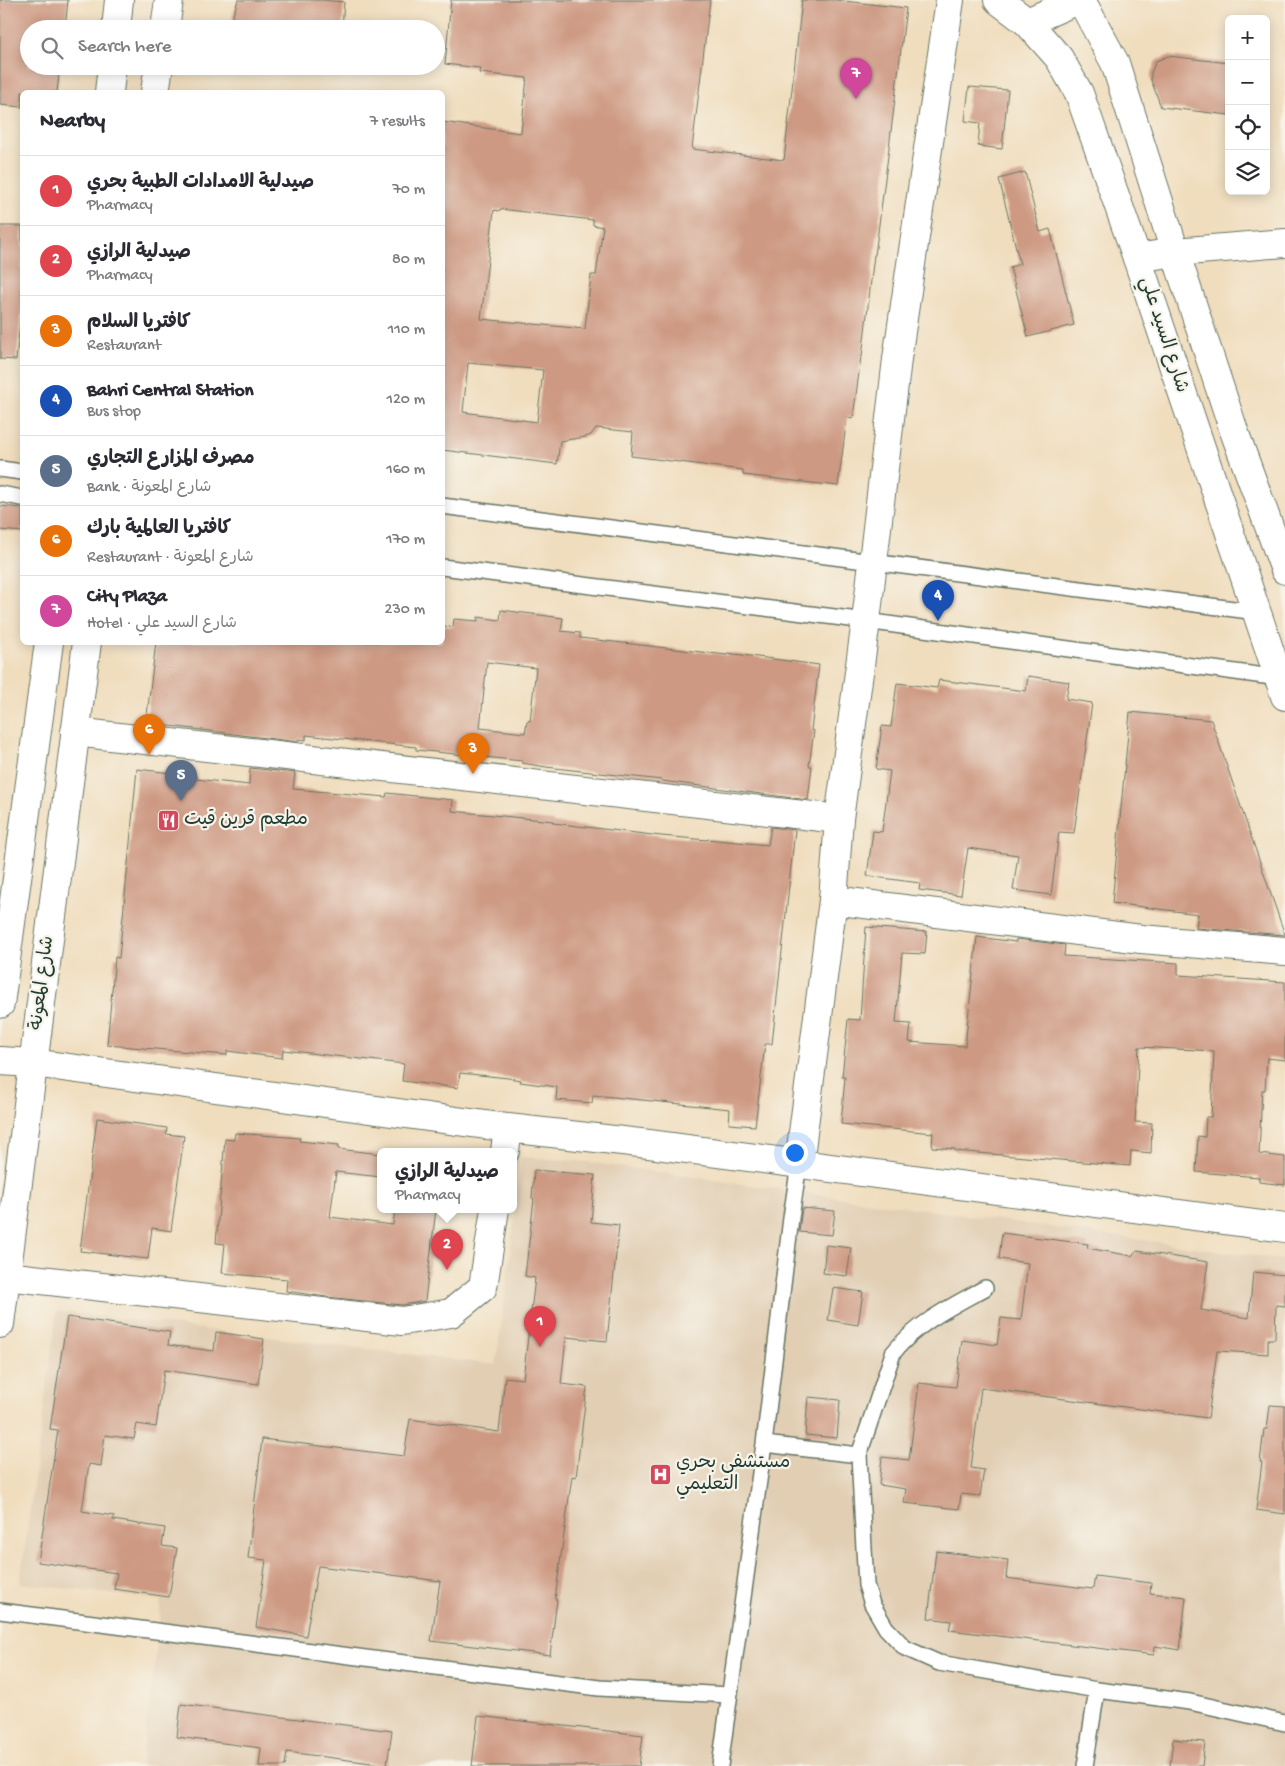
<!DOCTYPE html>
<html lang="en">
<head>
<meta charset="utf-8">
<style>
	:root { --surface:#fff; --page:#f2f2f3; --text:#2b2b33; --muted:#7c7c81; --line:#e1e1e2; --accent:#111827 }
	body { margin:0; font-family:"Gochi Hand","Playpen Sans Arabic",sans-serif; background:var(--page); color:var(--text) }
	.controls { position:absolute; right:15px; top:15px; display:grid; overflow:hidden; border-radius:8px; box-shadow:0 2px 12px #0003 }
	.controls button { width:45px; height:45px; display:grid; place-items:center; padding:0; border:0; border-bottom:1px solid var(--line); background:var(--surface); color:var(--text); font:25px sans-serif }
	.you { position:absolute; left:794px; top:1152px; width:18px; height:18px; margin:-12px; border:4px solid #fff; border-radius:50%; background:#1a73e8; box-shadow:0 0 0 8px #1a73e833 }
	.badge { display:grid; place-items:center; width:32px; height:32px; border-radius:50%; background:var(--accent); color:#fff; font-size:16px; font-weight:700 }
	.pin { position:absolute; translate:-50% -41px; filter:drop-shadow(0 1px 2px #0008) }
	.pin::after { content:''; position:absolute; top:26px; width:18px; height:15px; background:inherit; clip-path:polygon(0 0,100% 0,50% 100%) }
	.popup { position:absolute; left:377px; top:1148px; width:140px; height:65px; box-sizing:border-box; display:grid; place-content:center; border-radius:8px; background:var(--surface); filter:drop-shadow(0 1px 4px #0005); font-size:16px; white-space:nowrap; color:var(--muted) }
	.popup b { font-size:19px; color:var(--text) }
	.popup::after { content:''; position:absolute; left:50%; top:100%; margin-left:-10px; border:10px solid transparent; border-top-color:var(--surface) }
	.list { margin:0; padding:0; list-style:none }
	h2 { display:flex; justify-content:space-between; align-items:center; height:65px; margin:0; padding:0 20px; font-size:21px }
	h2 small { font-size:16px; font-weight:400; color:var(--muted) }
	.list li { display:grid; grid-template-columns:32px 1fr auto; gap:15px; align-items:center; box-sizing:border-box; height:70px; padding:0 20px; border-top:1px solid var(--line) }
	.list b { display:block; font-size:19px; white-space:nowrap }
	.list p { margin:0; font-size:16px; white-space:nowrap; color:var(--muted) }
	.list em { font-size:16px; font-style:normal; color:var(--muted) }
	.icon { flex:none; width:28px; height:28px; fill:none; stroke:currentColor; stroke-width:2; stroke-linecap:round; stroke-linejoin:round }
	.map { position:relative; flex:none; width:1285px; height:1766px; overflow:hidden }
	.search { position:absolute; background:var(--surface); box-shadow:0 2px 12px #0003; left:20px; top:20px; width:425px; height:55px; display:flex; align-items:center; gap:12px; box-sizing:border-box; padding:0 18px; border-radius:28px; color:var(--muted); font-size:19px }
	.panel { position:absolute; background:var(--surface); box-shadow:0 2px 12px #0003; left:20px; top:90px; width:425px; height:555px; border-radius:8px }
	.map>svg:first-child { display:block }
	.built { fill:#e1ceb3 }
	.building { fill:#cd9982; fill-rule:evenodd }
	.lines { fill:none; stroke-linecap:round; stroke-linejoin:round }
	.lane-casing { stroke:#687564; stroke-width:18 }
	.street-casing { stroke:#687564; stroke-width:30 }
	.secondary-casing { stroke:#687564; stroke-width:30 }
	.highway-casing { stroke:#687564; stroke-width:30 }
	.lane { stroke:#fff; stroke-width:15 }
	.street { stroke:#fff; stroke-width:28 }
	.secondary { stroke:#fff; stroke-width:28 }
	.highway { stroke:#fff; stroke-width:28 }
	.labels { text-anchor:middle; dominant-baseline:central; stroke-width:4.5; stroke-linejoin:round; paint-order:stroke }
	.street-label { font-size:19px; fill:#1f3d34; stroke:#f7f3e8 }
	.poi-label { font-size:19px; fill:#1f3d34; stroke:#f7f3e8; text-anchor:start }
</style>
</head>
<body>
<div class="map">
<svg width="1285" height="1766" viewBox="0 0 1285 1766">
	<rect width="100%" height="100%" fill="#f7f3e8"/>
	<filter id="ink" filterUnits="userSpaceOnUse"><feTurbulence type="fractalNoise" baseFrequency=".02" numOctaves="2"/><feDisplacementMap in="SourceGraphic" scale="10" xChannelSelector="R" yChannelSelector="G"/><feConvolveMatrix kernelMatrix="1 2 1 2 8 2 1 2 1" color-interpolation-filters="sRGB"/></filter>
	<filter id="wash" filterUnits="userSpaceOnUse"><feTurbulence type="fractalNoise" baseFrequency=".0096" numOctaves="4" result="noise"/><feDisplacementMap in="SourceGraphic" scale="20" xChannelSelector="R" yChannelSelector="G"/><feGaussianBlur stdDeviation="1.12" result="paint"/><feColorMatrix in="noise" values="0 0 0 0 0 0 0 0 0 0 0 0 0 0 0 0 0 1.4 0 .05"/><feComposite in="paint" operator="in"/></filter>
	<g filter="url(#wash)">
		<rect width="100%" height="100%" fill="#f0ddbd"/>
		<path class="built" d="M 522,1157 L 579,1161 L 1285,1260 L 1285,1766 L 141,1766 L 154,1673 L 161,1600 L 20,1583 L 57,1311 L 496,1365 Z"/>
		<g id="blocks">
			<path class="building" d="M 0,0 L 68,0 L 65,29 L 29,29 L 29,66 L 60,66 L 57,92 L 22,92 L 22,107 L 0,105 Z
				M 238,0 L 322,0 L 344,2 L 342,29 L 231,29 L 233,15 Z
				M 451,0 L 710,0 L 692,149 L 784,160 L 802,0 L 835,0 L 906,8 L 888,156 L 875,255 L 874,255 L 862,357 L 861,357 L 853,418 L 847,417 L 838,486 L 743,475 L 743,470 L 631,456 L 633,432 L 596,428 L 591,435 L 586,437 L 560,441 L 557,464 L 442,450 L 442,122 L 520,133 L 521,132 L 527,78 L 479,73 L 480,68 L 445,64 ZM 500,209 L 593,220 L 593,225 L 603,227 L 596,275 L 591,275 L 585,329 L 481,319 L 494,210 L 499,211 ZM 468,363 L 543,370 L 537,422 L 463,412 Z
				M 1168,56 L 1229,63 L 1229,115 L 1161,107 L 1151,80 L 1151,73 L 1156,61 Z
				M 969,87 L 1008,90 L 1002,149 L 978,146 L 980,123 L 965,121 Z
				M 1025,172 L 1040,232 L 1050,229 L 1074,325 L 1028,337 L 1010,267 L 1020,264 L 999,179 Z
				M 0,226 L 22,226 L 22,304 L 16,360 L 0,359 Z
				M 0,506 L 22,508 L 22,532 L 0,530 Z
				M 501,610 L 563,618 L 561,631 L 580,633 L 580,638 L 727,655 L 727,653 L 819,665 L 811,730 L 814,731 L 809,766 L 812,766 L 808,800 L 662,781 L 662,780 L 546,767 L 522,763 L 522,761 L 416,750 L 416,747 L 306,735 L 306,740 L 298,739 L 298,742 L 146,723 L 156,642 L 442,642 L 442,626 L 453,627 L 454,619 L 478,621 L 478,617 L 500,620 ZM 487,662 L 536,668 L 530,721 L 527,721 L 525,733 L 480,728 Z
				M 1028,676 L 1069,682 L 1066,699 L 1092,703 L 1074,833 L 1059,832 L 1051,895 L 1013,890 L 1018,855 L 968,848 L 961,895 L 919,890 L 920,883 L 867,876 L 873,831 L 882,832 L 890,771 L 876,769 L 882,726 L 891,727 L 897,683 L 937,688 L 939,680 L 1026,691 Z
				M 1130,712 L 1211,720 L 1285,935 L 1196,928 L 1198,914 L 1112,903 Z
				M 250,768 L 295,773 L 293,789 L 386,797 L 387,793 L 453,800 L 452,811 L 553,821 L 553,823 L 661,836 L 708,840 L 708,839 L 768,845 L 771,827 L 795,830 L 772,1044 L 765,1044 L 755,1126 L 729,1124 L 730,1109 L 593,1095 L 592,1103 L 556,1100 L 557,1087 L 520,1082 L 521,1080 L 508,1078 L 460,1073 L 458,1088 L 402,1081 L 404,1064 L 283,1050 L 282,1058 L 227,1051 L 227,1055 L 107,1045 L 115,957 L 119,958 L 137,769 L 197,776 L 196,779 L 249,785 Z
				M 866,927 L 927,932 L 925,954 L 902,953 L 896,1023 L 911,1024 L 909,1042 L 965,1046 L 977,937 L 1016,942 L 1016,939 L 1065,945 L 1064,956 L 1178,963 L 1178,975 L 1285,982 L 1285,1060 L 1267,1058 L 1265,1090 L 1262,1090 L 1259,1154 L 1285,1157 L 1285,1185 L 1259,1182 L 1259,1177 L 1196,1172 L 1198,1136 L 1205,1137 L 1206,1117 L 1211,1117 L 1214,1051 L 1139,1047 L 1135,1122 L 1152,1123 L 1151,1153 L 1131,1151 L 1130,1166 L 955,1151 L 955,1149 L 932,1147 L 933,1133 L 841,1124 L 845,1077 L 842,1077 L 848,1019 L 860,1020 Z
				M 97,1118 L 167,1128 L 166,1134 L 184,1136 L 171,1231 L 152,1228 L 148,1259 L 80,1251 Z
				M 235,1133 L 300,1138 L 299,1141 L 339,1145 L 338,1149 L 381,1154 L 381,1177 L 336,1172 L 330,1217 L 393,1225 L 395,1209 L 436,1209 L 425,1301 L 402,1305 L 326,1297 L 286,1291 L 287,1279 L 222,1273 L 225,1244 L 216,1243 L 225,1139 L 234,1140 Z
				M 534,1170 L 595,1175 L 591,1222 L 619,1225 L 607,1341 L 566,1337 L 561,1384 L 587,1387 L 576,1477 L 572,1476 L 555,1599 L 557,1600 L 550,1655 L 431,1641 L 440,1581 L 318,1566 L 306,1636 L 256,1627 L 266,1560 L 248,1558 L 262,1439 L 404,1456 L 410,1419 L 499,1432 L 505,1377 L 523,1379 L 535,1278 L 525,1276 L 534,1199 L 532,1198 Z
				M 802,1208 L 835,1211 L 832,1235 L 799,1232 Z
				M 1002,1233 L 1088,1244 L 1087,1248 L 1132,1256 L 1137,1251 L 1208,1262 L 1201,1310 L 1249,1318 L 1253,1272 L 1285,1275 L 1285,1306 L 1276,1305 L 1275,1339 L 1268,1339 L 1268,1354 L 1217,1351 L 1208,1418 L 981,1388 L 971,1468 L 984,1470 L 980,1496 L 961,1494 L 959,1509 L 904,1503 L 906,1489 L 879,1485 L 882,1457 L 909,1460 L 919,1383 L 956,1387 L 962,1340 L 997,1345 L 1001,1318 L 1021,1320 L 1028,1263 L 999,1259 Z
				M 826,1245 L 851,1248 L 847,1276 L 823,1273 Z
				M 833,1288 L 863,1292 L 858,1325 L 828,1320 Z
				M 67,1317 L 170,1332 L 168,1345 L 214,1351 L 216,1332 L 264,1339 L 258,1384 L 164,1370 L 156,1427 L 137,1424 L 134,1439 L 105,1435 L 101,1466 L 89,1464 L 82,1511 L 114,1516 L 113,1520 L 165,1528 L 162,1546 L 177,1548 L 169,1597 L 114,1589 L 117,1573 L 38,1562 L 58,1430 L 50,1429 Z
				M 808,1397 L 840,1400 L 837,1438 L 805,1435 Z
				M 1270,1405 L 1285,1406 L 1285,1514 L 1256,1510 L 1262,1462 L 1260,1462 L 1264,1429 L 1267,1429 Z
				M 936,1551 L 1008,1560 L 1006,1578 L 1093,1589 L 1095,1576 L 1151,1583 L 1150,1593 L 1186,1597 L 1180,1650 L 1155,1646 L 1154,1655 L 949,1630 L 951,1621 L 928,1618 Z
				M 181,1704 L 392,1731 L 387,1765 L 287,1752 L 285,1766 L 259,1766 L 261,1748 L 177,1737 Z
				M 478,1716 L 643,1735 L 639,1766 L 472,1766 Z
				M 1173,1739 L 1205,1742 L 1202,1766 L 1170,1766 Z"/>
		</g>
	</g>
	<g filter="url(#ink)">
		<use href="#blocks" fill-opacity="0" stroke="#687564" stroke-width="1"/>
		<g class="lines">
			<defs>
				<path id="lane" d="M 0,469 L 22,472
					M 0,494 L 22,498
					M 442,506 L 1257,612
					M 442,567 L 866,621 L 1279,678
					M 985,1288 C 952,1306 917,1323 893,1353 L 859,1455 L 866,1585 L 872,1604 L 886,1628 L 905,1648 L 939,1663 L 1097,1690 L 1190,1702 L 1285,1723
					M 764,1444 L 859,1455
					M 0,1611 L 599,1688 L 729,1695
					M 720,1766 L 764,1444 L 791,1218 L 799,1164
					M 1085,1766 L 1097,1690"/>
				<path id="street" d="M 1027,22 L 1078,0
					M 1137,258 L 1175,252 L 1285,243
					M 75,732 L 839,819
					M 833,900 L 1141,939 L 1285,951
					M 0,1061 L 33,1063 L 508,1128 L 649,1144 L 1285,1228
					M 505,1151 L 508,1128
					M 799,1164 L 833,900 L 839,819 L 866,621 L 897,359 L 950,0
					M 6,1276 L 402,1321 L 451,1313 L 483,1287 L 495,1209"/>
				<path id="secondary" d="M 998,0 L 1027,22 L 1059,58 L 1079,93 L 1137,258 L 1285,696
					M 1081,0 L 1115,63 L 1175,252 L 1234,431 L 1285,570"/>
				<path id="highway" d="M 116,29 L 119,0
					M 165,29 L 169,0
					M 109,92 L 112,66
					M 155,92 L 159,66
					M 0,1004 L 49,642
					M 0,1324 L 87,642"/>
			</defs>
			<use href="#lane" class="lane-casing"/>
			<use href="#street" class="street-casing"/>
			<use href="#secondary" class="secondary-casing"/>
			<use href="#highway" class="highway-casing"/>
			<use href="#lane" class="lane"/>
			<use href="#street" class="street"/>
			<use href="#secondary" class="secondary"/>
			<use href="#highway" class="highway"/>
		</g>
	</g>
	<defs>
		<symbol id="restaurant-square" viewBox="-11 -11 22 22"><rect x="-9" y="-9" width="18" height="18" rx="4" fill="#d1495b" stroke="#f7f3e8"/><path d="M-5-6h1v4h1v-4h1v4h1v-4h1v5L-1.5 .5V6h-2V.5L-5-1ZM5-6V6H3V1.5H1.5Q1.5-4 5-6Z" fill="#fff"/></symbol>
		<symbol id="hospital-square" viewBox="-11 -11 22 22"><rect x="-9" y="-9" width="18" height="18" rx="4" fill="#d1495b" stroke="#f7f3e8"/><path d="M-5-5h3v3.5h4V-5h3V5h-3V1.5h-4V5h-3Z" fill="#fff"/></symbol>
	</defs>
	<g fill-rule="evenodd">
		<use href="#restaurant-square" x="156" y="808" width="25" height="25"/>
		<use href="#hospital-square" x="648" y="1462" width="25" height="25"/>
	</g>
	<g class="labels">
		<g class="street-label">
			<text transform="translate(1163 335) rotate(72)">شارع السيد علي</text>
			<text transform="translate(43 983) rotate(-83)">شارع المعونة</text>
		</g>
		<g class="poi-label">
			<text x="184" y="820">مطعم قرين قيت</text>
			<text x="676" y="1463">مستشفى بحري<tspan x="676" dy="22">التعليمي</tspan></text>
		</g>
	</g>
</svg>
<div class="controls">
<button>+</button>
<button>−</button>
<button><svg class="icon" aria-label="locate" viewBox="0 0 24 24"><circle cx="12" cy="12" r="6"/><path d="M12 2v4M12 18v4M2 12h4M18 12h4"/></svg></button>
<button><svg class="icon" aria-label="layers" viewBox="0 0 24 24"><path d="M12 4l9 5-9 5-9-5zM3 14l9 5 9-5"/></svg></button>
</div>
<div class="you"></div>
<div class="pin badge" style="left:540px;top:1347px;background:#e0444e">1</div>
<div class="pin badge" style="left:447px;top:1270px;background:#e0444e">2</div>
<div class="popup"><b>صيدلية الرازي</b>Pharmacy</div>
<div class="pin badge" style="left:473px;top:774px;background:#e8710a">3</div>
<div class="pin badge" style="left:938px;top:621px;background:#1a4fb4">4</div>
<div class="pin badge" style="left:181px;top:801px;background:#5c6f8a">5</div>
<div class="pin badge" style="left:149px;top:755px;background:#e8710a">6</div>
<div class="pin badge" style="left:856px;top:99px;background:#d1479c">7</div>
<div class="search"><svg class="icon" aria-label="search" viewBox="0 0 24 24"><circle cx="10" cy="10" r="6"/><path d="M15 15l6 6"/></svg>Search here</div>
<section class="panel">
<h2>Nearby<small>7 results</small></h2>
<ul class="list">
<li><span class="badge" style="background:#e0444e">1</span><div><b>صيدلية الامدادات الطبية بحري</b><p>Pharmacy</p></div><em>70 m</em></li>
<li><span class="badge" style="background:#e0444e">2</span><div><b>صيدلية الرازي</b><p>Pharmacy</p></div><em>80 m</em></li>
<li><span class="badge" style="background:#e8710a">3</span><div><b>كافتريا السلام</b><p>Restaurant</p></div><em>110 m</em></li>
<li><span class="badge" style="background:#1a4fb4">4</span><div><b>Bahri Central Station</b><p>Bus stop</p></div><em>120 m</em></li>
<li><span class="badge" style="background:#5c6f8a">5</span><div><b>مصرف المزارع التجاري</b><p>Bank · شارع المعونة</p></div><em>160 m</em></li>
<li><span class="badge" style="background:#e8710a">6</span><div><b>كافتريا العالمية بارك</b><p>Restaurant · شارع المعونة</p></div><em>170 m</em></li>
<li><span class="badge" style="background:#d1479c">7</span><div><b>City Plaza</b><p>Hotel · شارع السيد علي</p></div><em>230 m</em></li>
</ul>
</section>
</div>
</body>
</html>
